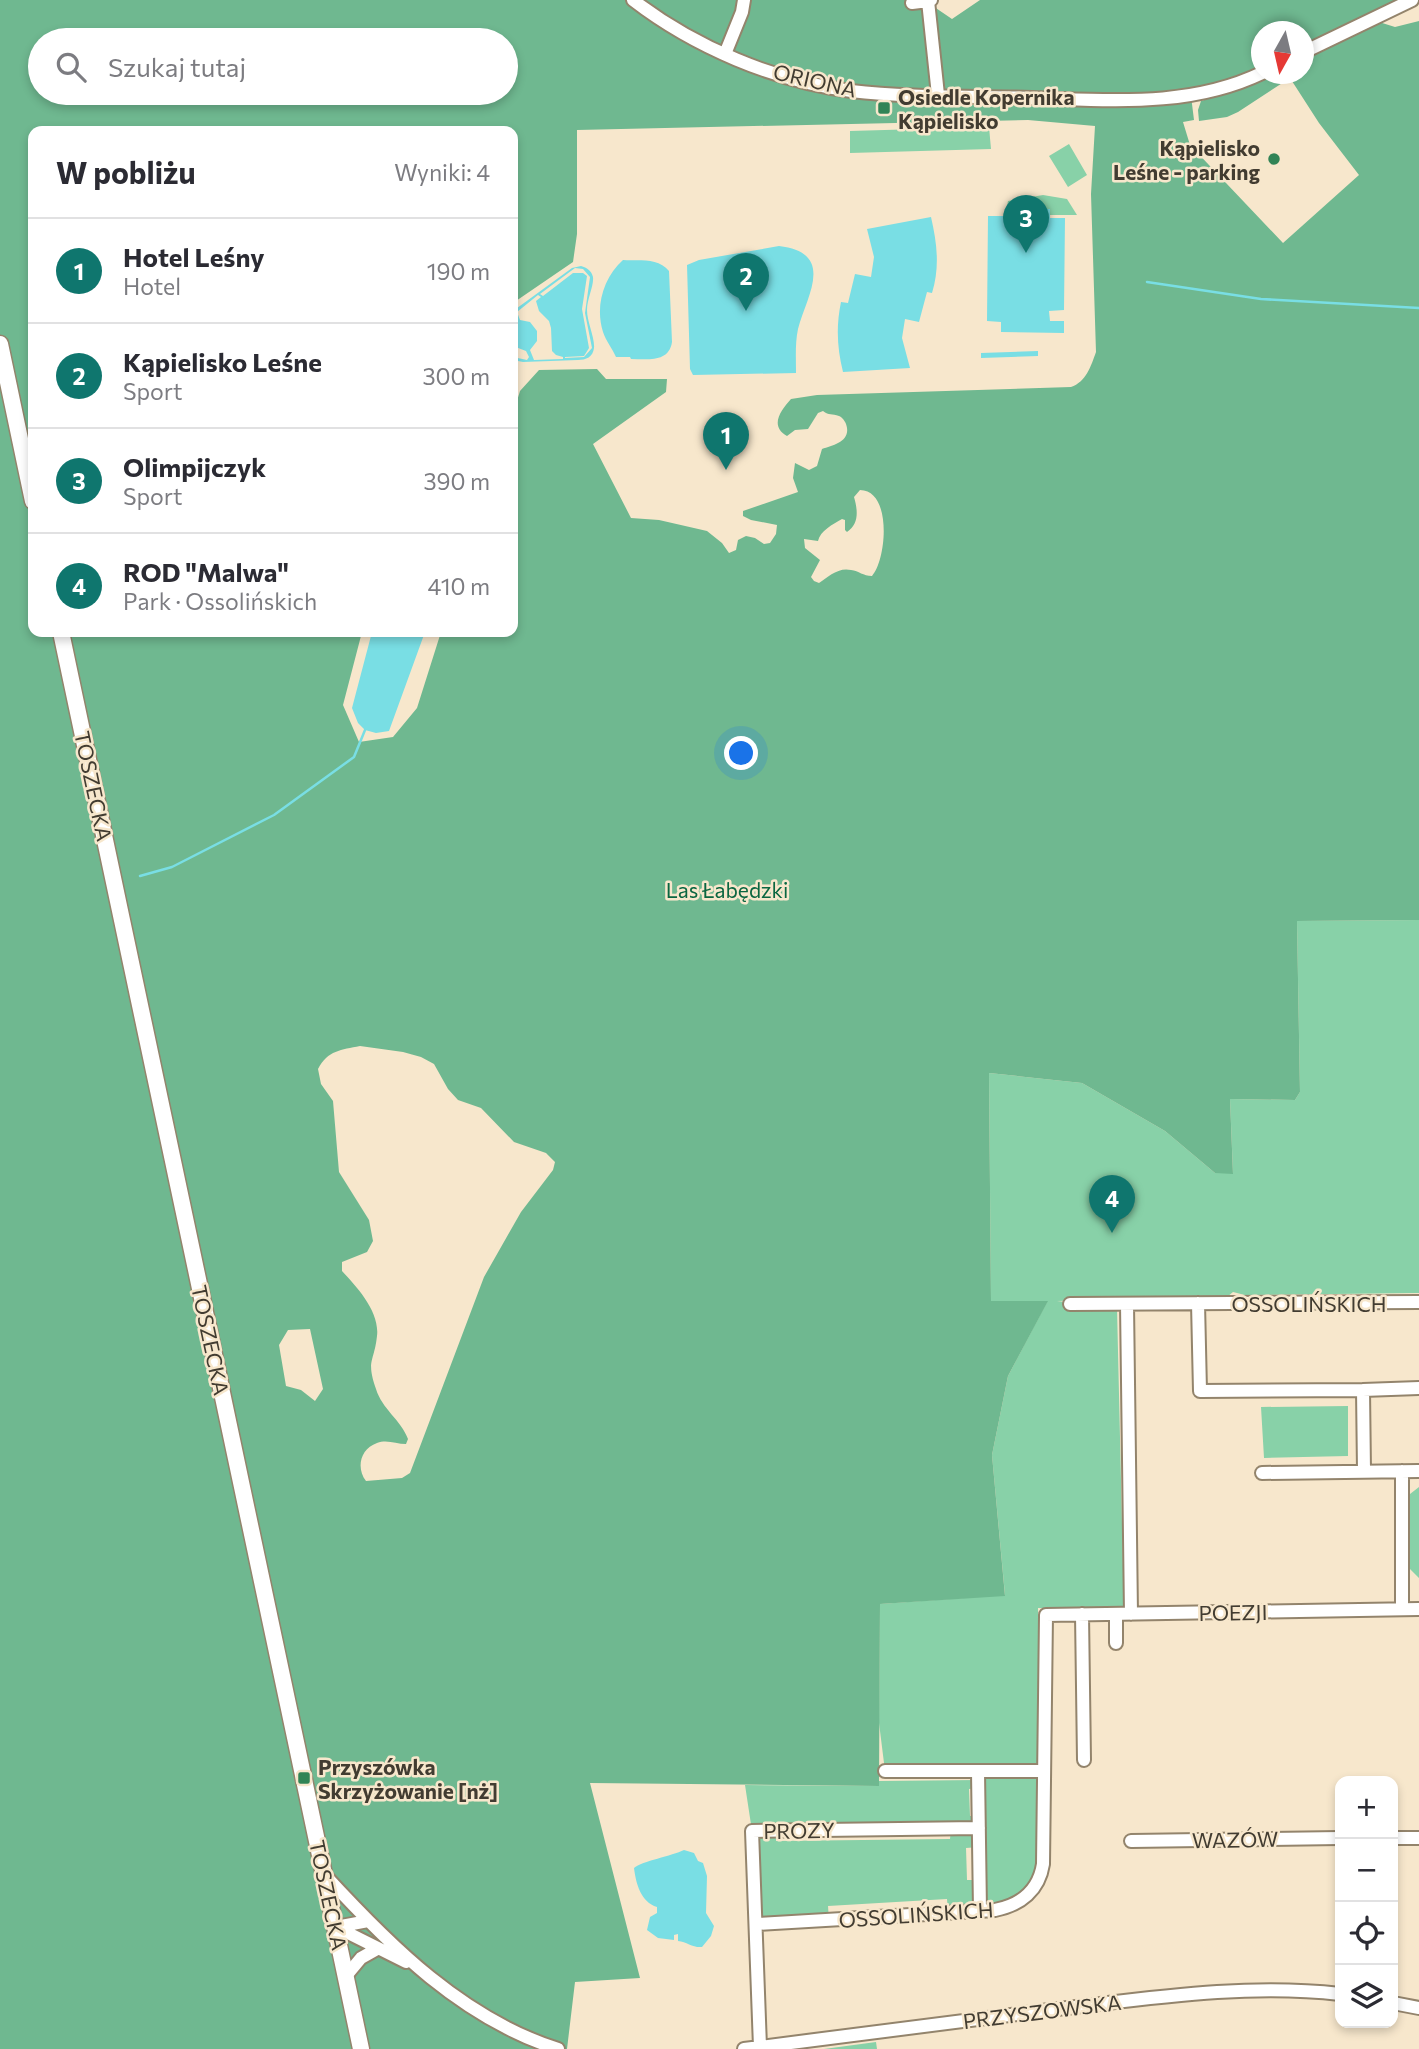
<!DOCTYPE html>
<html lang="pl">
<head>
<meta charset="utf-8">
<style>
	:root { --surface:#fff; --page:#f7f7f7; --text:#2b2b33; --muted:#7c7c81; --line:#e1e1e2; --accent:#0f766e }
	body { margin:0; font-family:Commissioner,sans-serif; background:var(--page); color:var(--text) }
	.controls { position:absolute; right:21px; bottom:21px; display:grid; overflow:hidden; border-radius:14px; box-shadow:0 4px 10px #0003 }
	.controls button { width:63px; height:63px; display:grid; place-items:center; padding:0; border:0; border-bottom:2px solid var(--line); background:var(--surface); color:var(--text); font:35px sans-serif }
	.compass { position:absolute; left:1251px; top:21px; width:63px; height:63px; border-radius:50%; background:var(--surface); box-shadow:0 4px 10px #0003; rotate:188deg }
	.you { position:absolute; left:742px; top:754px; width:24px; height:24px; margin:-18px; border:5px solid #fff; border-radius:50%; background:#1a73e8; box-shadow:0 0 0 10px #1a73e833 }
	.badge { display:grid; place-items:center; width:46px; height:46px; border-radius:50%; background:var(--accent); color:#fff; font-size:23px; font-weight:700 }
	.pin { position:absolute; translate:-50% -58px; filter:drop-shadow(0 2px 4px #0008) }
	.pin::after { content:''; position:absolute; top:37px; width:24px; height:21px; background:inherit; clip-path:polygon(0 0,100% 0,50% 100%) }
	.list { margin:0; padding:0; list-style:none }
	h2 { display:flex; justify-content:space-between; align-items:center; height:91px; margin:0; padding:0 28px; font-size:30px }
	h2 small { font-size:23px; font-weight:400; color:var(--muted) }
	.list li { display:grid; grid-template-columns:46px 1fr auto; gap:21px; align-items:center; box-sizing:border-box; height:105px; padding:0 28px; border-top:2px solid var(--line) }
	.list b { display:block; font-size:26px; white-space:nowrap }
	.list p { margin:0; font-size:23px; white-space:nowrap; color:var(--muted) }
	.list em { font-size:23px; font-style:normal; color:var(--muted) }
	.icon { flex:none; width:38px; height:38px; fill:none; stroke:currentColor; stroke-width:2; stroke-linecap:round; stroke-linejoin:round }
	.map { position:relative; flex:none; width:1419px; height:2049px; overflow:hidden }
	.search { position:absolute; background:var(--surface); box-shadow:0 4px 10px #0003; left:28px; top:28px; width:490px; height:77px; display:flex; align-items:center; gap:18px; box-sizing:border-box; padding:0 24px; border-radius:38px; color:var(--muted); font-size:26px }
	.panel { position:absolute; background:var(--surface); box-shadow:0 4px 10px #0003; left:28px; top:126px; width:490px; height:511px; border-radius:14px }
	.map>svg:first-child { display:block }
	.green { fill:#88d1a8; fill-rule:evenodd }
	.forest { fill:#6fb890; fill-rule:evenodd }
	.water { fill:#79dee4; fill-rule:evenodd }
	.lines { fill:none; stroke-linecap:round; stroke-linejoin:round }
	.stream { stroke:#79dee4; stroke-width:2.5 }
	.minor-casing { stroke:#93846c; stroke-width:16 }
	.major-casing { stroke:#93846c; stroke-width:19 }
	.minor { stroke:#fff; stroke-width:12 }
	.major { stroke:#fff; stroke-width:16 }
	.poi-dot { fill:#318456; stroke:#f7e7cc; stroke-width:2.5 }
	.labels { text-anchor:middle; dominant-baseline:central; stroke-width:5; stroke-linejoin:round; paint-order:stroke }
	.street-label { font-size:21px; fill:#423c31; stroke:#f7e7cc }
	.poi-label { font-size:21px; font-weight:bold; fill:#423c31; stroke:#f7e7cc; text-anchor:start }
	.park-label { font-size:21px; fill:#0a6640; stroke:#f7e7cc }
</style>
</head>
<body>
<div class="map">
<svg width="1419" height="2049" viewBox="0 0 1419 2049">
	<rect width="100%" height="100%" fill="#f7e7cc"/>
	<path class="green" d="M 989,127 L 991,149 L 850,153 L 850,131 Z
		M 1069,144 L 1087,175 L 1068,187 L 1049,156 Z
		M 1043,195 L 1067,199 L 1077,215 L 1050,215 L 1050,209 L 1042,210 L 1041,216 L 1005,216 L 1008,201 Z
		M 1419,920 L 1419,1293 L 1245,1295 L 1233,1292 L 1227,1297 L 1057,1301 L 1117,1308 L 1124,1610 L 1038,1608 L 1038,1722 L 1044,1771 L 1043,1864 L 1016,1904 L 948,1912 L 947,1899 L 828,1906 L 829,1920 L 756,1924 L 752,1831 L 745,1785 L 878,1786 L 879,1781 L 978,1780 L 978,1771 L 885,1771 L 879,1723 L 880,1604 L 1005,1595 L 992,1455 L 1008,1376 L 1047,1302 L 991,1301 L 989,1073 L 1082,1083 L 1165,1131 L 1215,1173 L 1233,1173 L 1230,1099 L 1295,1100 L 1300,1092 L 1297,921 ZM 978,1788 L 978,1816 L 970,1816 L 969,1789 ZM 951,1829 L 950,1839 L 776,1841 L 776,1831 ZM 979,1847 L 979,1880 L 967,1880 L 966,1848 Z
		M 1348,1406 L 1348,1456 L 1264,1458 L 1261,1407 Z
		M 1419,1487 L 1419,1578 L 1410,1569 L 1410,1494 Z
		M 876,2042 L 877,2049 L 824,2049 Z"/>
	<path class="forest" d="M 0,0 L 924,0 L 952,19 L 980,0 L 1398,0 L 1304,46 L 1304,32 L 1262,32 L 1261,67 L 1191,96 L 1194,120 L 1183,122 L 1190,145 L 1283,243 L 1359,175 L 1319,123 L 1290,78 L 1238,112 L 1227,117 L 1199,121 L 1198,110 L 1201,101 L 1250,86 L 1275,74 L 1304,74 L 1304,60 L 1379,22 L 1395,27 L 1419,21 L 1419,920 L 1297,921 L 1300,1092 L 1295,1100 L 1230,1099 L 1233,1174 L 1215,1173 L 1165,1131 L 1082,1083 L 989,1073 L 991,1301 L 1048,1301 L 1008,1376 L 992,1455 L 1005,1596 L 880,1604 L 879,1786 L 590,1783 L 640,1978 L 575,1982 L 567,2049 L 0,2049 ZM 40,40 L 506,40 L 506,93 L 40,93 ZM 1028,120 L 1095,126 L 1091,194 L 1096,352 C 1091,366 1086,382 1071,387 L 817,395 L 791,399 C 781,410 769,426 787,436 L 795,430 L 808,429 L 818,413 L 823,411 C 829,416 832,413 839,416 C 842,417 845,421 846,424 C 852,441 834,445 822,449 L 817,466 L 809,470 L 795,463 L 793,478 L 798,492 L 743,511 L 743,516 L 751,520 L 777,525 L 776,534 L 770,543 L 764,544 L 755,538 L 746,536 L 738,540 L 736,550 L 729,553 L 722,543 L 707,531 L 659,520 L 631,518 L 593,444 L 666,392 L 667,379 L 606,379 L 597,369 L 539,370 L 520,391 L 513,414 L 513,632 L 441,632 L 417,708 L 393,737 L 359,742 L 343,705 L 362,632 L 33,632 L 33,131 L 513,131 L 513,303 L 573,262 L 577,234 L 577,130 ZM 860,490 C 892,490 887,559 872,576 C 863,576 859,571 851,570 C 838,567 828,577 819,583 L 814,581 L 811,577 L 820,560 L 805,548 L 804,539 L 818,541 C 820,531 833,524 842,519 L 845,520 L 845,530 L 847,532 C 859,524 858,511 854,497 ZM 360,1046 L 403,1052 L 421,1057 L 434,1064 L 448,1089 L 458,1100 L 481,1108 L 514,1142 L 546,1153 L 555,1162 L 553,1170 L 521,1212 L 484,1277 L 410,1473 L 402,1478 L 366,1481 C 356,1468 360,1449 377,1443 C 387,1439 396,1444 406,1444 L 408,1439 C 401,1420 382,1409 376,1389 C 366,1360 374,1363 377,1336 C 380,1312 357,1287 342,1271 L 342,1262 L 367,1252 L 373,1241 L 369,1220 L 339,1172 L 333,1101 L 321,1084 L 318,1069 C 328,1050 341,1050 360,1046 ZM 310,1329 L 323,1389 L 315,1401 L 301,1390 L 286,1386 L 279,1345 L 288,1330 Z"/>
	<path class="water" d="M 1042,209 L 1050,209 L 1050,218 L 1065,218 L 1064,310 L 1049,311 L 1050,321 L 1064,321 L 1064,333 L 1001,332 L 1001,322 L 987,321 L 988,216 L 1041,216 Z
		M 931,217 C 937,243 940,267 932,293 L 927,292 L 919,322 L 905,319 L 902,338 L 910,368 L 843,372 C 837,348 836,326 841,302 L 848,303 L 855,274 L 871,277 L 874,257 L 867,229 Z
		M 779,246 C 837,253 806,297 798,329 C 795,343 796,359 796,373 L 693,375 L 690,369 L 687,265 L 699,260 Z
		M 623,260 C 639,261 658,257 669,271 L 672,342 C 669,363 647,359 631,359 L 630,357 L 616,357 C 612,348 606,341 603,332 C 595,307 603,278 623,260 Z
		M 581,266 C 587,268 591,270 593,277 C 594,286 587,299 587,310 C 587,322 595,338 594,348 C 593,357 586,360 578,360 L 523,362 L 513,360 L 513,357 L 527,360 L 529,357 L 526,351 L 513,346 L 513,325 L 518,320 L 513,311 L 572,268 ZM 575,268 L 583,269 L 590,277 L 585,313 L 592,348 L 584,357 L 565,358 L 565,357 L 584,356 L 589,348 L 582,309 L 587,276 L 583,273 L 573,273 L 543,296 L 540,294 ZM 538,295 L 541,297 L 536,301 L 539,311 L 549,321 L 551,328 L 552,351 L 556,355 L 563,357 L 563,359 L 534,360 L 530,350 L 537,341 L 537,331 L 530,322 L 520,320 L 517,312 Z
		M 1038,351 L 1038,356 L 981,358 L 981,353 Z
		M 372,632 L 425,632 L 389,731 L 376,733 L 365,730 L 358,723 L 352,708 Z
		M 684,1850 L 694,1853 L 698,1861 L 703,1863 L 707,1876 L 706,1913 L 714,1926 L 711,1936 L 702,1947 C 693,1948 687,1942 678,1941 L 678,1934 L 674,1935 L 674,1940 L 658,1938 L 647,1930 L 650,1917 L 657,1913 L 657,1907 C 641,1902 636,1884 634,1868 C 642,1861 672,1856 684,1850 Z"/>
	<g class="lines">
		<path class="stream" d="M 1147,282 L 1261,299 L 1419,308
			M 140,876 L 172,867 L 274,815 L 354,757 L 365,730"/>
		<defs>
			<path id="minor" d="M 633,0 C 694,47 774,81 851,91 C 911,98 972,96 1032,98 C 1110,100 1189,108 1262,73
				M 931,0 L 928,1 L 938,95
				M 912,3 L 928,1
				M 1304,52 L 1412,0
				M 725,54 L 742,12 L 744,0
				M 1198,1303 L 1200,1391 L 1363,1390
				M 1070,1304 L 1419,1302
				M 1127,1304 L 1131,1614
				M 1364,1471 L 1363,1390 L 1419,1388
				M 1402,1471 L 1402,1609
				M 1262,1473 L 1419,1471
				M 1082,1614 L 1084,1760
				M 1116,1614 L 1116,1643
				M 885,1771 L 1044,1771
				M 978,1772 L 980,1910
				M 1393,1838 L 1419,1838
				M 1131,1841 L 1340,1838
				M 324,1874 C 390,1946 463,2019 558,2049
				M 756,1924 L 995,1910 C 1021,1905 1039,1890 1043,1864 L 1046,1615 L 1419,1609
				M 336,1927 L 406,1962
				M 336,1927 L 368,1921
				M 346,1976 L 361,1958 L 377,1949
				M 1393,2003 L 1419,2008
				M 760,2047 L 752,1831 L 979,1828
				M 744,2049 C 846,2035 948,2023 1049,2010 C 1146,1999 1243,1983 1340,1994"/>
			<path id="major" d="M 0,344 L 33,501
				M 61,632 L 361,2049"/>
		</defs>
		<use href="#minor" class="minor-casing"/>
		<use href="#major" class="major-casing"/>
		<use href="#minor" class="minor"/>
		<use href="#major" class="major"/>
	</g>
	<g class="poi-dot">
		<rect x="877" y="101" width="14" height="14" rx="3.5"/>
		<circle cx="1274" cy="159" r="7"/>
		<rect x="297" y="1771" width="14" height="14" rx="3.5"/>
	</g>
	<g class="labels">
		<g class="street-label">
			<text transform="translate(815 80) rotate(13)">ORIONA</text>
			<text transform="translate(94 786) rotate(78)">TOSZECKA</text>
			<text x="1309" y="1303">OSSOLIŃSKICH</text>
			<text transform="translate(211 1340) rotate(78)">TOSZECKA</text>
			<text transform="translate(1233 1612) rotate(-1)">POEZJI</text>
			<text transform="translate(799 1830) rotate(-1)">PROZY</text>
			<text transform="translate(1235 1839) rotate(-1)">WAZÓW</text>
			<text transform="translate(329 1895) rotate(78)">TOSZECKA</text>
			<text transform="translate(916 1914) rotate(-4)">OSSOLIŃSKICH</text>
			<text transform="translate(1042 2011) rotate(-7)">PRZYSZOWSKA</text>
		</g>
		<g class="poi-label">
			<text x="898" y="96">Osiedle Kopernika<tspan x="898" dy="24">Kąpielisko</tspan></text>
			<text x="1260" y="147" text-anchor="end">Kąpielisko<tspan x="1260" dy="24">Leśne - parking</tspan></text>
			<text x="318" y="1766">Przyszówka<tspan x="318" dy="24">Skrzyżowanie [nż]</tspan></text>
		</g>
		<g class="park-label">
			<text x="727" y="889">Las Łabędzki</text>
		</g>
	</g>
</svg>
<div class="controls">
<button>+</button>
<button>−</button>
<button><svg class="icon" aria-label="locate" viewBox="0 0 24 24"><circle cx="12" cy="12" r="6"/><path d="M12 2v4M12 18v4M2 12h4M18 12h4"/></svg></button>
<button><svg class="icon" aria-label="layers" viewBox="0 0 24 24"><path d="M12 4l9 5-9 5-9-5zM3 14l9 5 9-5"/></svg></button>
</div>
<svg class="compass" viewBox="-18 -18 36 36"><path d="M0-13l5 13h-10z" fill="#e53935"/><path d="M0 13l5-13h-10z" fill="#7c7c81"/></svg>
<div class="you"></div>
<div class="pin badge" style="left:726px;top:470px">1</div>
<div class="pin badge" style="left:746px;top:311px">2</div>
<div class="pin badge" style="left:1026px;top:253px">3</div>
<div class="pin badge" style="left:1112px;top:1233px">4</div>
<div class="search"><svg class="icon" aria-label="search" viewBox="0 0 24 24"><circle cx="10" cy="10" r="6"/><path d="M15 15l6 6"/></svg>Szukaj tutaj</div>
<section class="panel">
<h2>W pobliżu<small>Wyniki: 4</small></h2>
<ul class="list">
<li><span class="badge">1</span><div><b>Hotel Leśny</b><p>Hotel</p></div><em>190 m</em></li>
<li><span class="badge">2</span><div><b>Kąpielisko Leśne</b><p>Sport</p></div><em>300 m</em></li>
<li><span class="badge">3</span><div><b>Olimpijczyk</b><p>Sport</p></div><em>390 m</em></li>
<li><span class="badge">4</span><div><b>ROD &quot;Malwa&quot;</b><p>Park · Ossolińskich</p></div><em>410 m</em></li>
</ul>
</section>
</div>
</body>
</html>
